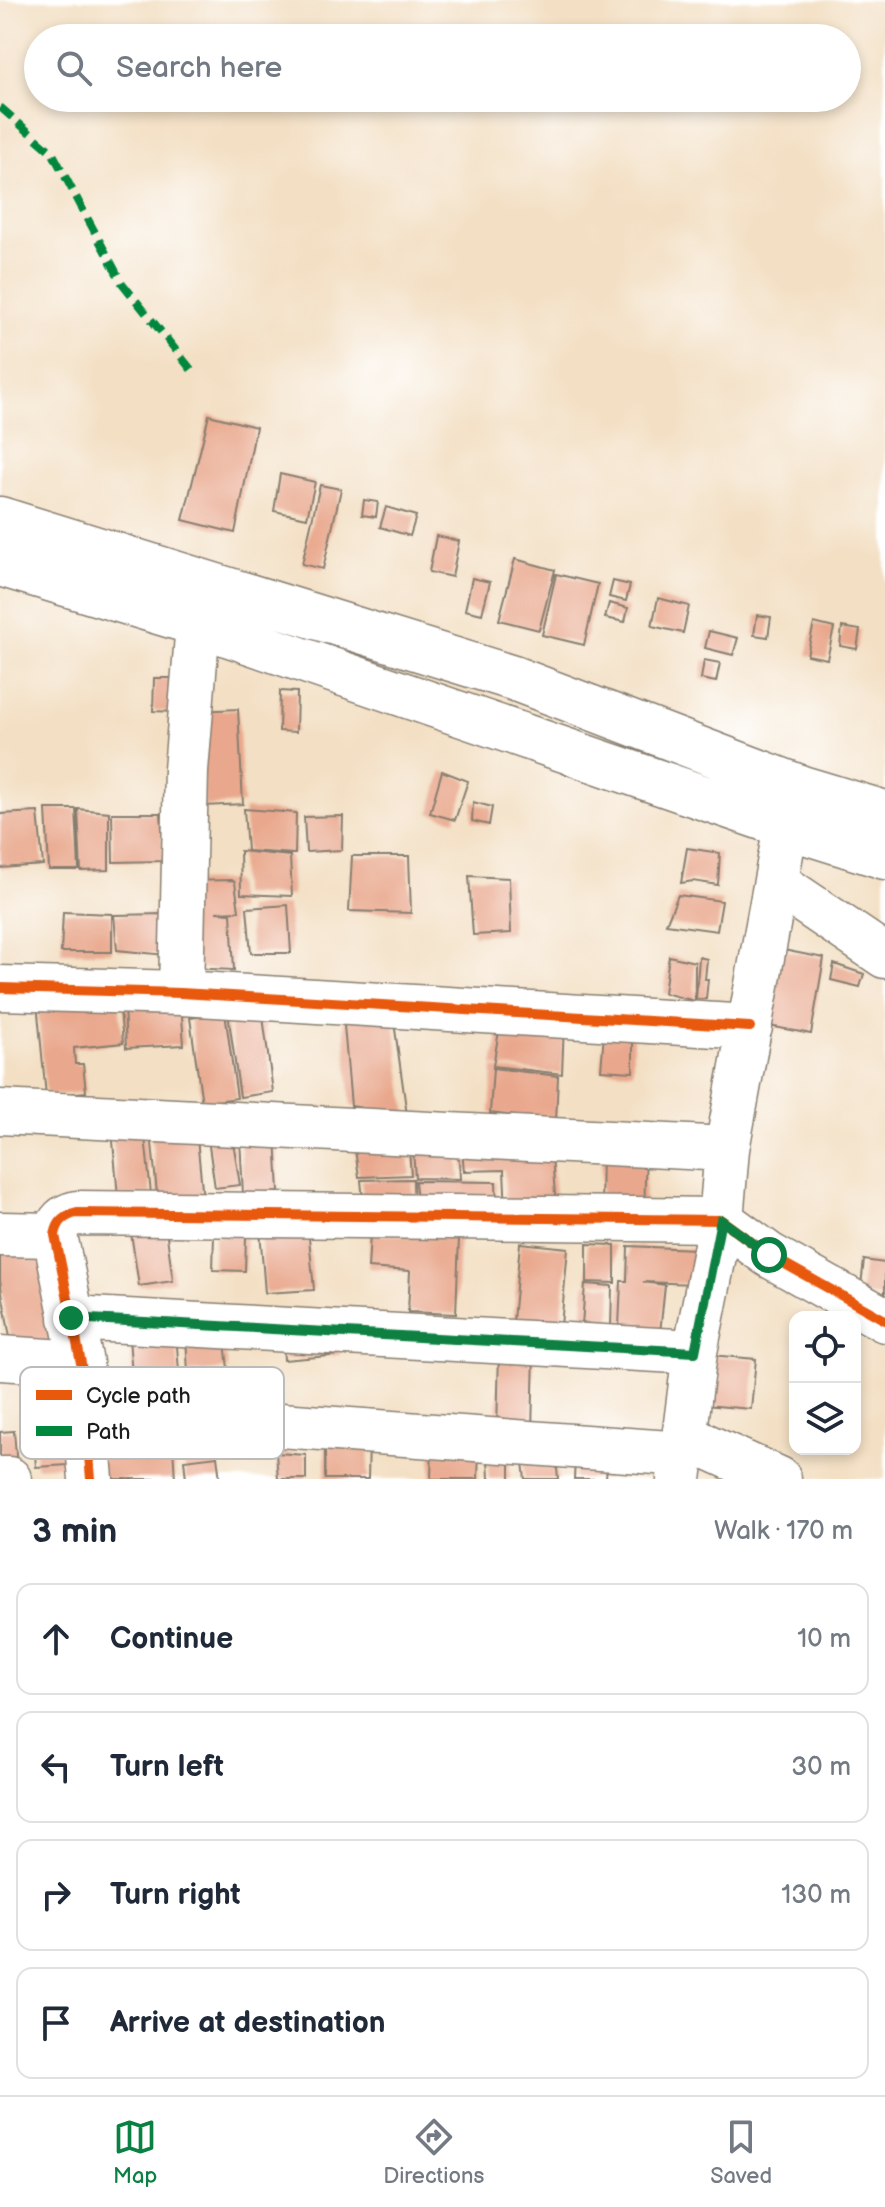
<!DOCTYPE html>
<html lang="en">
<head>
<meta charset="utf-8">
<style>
	:root { --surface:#fff; --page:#f2f2f3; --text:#1f2937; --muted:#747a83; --line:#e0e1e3; --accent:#0b8043 }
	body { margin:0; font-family:"Balsamiq Sans",sans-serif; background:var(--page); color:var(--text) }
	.controls { position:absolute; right:24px; bottom:24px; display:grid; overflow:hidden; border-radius:16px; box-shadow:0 4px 12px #0003 }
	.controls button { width:72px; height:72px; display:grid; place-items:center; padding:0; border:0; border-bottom:2px solid var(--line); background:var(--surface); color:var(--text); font:40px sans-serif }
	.stop { position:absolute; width:24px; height:24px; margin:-18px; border:6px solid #0b8043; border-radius:50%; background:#fff }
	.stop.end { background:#0b8043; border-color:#fff; box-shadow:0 2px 8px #0008 }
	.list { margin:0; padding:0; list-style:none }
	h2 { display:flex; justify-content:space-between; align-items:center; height:104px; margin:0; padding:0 32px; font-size:34px }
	h2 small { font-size:26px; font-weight:400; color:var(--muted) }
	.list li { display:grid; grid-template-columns:52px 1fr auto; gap:24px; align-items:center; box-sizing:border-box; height:112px; margin:0 16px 16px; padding:0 16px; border:2px solid var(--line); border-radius:16px }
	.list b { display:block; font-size:30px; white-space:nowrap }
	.list em { font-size:26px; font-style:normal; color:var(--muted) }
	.icon { flex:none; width:44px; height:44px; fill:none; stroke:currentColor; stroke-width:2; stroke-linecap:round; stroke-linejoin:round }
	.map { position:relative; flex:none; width:885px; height:1479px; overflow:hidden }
	.search { position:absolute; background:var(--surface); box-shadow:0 4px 12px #0003; left:24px; right:24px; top:24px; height:88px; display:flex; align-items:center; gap:20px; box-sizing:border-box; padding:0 28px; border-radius:44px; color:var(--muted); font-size:30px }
	.sheet { height:616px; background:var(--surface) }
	nav { display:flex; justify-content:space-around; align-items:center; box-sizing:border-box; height:112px; border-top:2px solid var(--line); background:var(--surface); font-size:22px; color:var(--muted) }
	nav a { display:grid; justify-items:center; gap:4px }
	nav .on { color:var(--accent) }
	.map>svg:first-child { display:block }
	.building { fill:#e9a88d }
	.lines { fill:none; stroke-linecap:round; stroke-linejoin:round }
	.minor-casing { stroke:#887e70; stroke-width:47 }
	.highway-casing { stroke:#887e70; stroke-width:47 }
	.minor { stroke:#fff; stroke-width:44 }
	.highway { stroke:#fff; stroke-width:44 }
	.quiet { stroke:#00873e; stroke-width:8; stroke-dasharray:16 8; stroke-linecap:butt }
	.cycleway-casing { stroke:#fff; stroke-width:15 }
	.cycleway { stroke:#e8590c; stroke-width:10 }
	.route { stroke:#0b8043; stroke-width:10 }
	.key { fill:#fff; stroke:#bbb; stroke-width:2 }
	.key-label { font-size:22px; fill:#1c1c1c }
</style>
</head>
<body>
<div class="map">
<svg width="885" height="1479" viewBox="0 0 885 1479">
	<rect width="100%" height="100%" fill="#fff"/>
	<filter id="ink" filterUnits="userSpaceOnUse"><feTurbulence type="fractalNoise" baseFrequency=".0125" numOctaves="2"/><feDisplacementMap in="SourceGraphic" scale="16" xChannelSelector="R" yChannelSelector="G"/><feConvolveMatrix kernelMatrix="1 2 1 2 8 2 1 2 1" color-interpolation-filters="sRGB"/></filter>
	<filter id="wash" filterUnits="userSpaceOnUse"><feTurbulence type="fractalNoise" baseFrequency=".006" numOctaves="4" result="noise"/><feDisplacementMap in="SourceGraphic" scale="32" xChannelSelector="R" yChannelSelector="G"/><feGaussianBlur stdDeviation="1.8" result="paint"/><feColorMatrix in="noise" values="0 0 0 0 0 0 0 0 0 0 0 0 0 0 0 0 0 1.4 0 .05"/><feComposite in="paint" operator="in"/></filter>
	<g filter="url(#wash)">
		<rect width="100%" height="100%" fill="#f3dfc3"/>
		<g id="blocks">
			<path class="building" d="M 209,415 L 256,427 L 235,533 L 183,520 Z
				M 280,474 L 315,482 L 307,518 L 274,511 Z
				M 320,485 L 341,489 L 323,569 L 302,564 Z
				M 364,500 L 378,502 L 376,517 L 362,515 Z
				M 386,507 L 416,516 L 410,536 L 380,527 Z
				M 436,536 L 459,541 L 452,577 L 429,572 Z
				M 515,559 L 555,570 L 539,630 L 499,620 Z
				M 556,574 L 598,584 L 584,645 L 542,635 Z
				M 472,578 L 490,582 L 482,614 L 465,610 Z
				M 613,581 L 630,585 L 626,601 L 609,597 Z
				M 658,598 L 689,606 L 683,633 L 652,626 Z
				M 609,603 L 628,608 L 625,622 L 605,618 Z
				M 757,615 L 771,617 L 768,637 L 754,635 Z
				M 814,623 L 834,628 L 827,659 L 807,655 Z
				M 842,627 L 860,630 L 857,649 L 840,646 Z
				M 709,631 L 738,638 L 733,655 L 705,648 Z
				M 704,660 L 720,663 L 716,682 L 701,679 Z
				M 154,678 L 176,678 L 175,712 L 153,711 Z
				M 280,691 L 297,692 L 296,732 L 279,731 Z
				M 238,709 L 243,804 L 204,806 L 199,711 Z
				M 442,771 L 468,781 L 455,820 L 430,813 Z
				M 473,802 L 492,807 L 489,825 L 472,821 Z
				M 46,809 L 76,809 L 79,870 L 49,870 Z
				M 78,809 L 109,812 L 109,870 L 81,871 Z
				M 244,809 L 296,813 L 295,854 L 247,851 Z
				M 38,812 L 43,865 L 0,868 L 0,814 Z
				M 112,813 L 161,813 L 164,861 L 113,862 Z
				M 343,816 L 342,850 L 306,852 L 304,817 Z
				M 687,848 L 720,853 L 718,885 L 693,881 L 681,883 Z
				M 240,851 L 290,856 L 292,896 L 241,894 Z
				M 352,856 L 409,856 L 411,913 L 349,911 Z
				M 469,876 L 509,878 L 511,933 L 473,935 Z
				M 232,880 L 235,882 L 239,911 L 216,912 L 231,913 L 234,970 L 189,968 L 187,881 Z
				M 678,895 L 722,901 L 717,931 L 666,924 Z
				M 288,905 L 291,953 L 251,953 L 247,908 Z
				M 63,912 L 112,914 L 112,952 L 61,952 Z
				M 165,914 L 165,955 L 117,950 L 114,915 Z
				M 773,948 L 824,958 L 811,1034 L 759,1024 Z
				M 669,956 L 695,962 L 695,1001 L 664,993 Z
				M 699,957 L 707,959 L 705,979 L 708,979 L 706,999 L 696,999 Z
				M 834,964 L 864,974 L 860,987 L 831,980 Z
				M 119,998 L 123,1043 L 74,1048 L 75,1064 L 83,1064 L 86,1092 L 46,1096 L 37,1003 Z
				M 181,1002 L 184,1045 L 126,1048 L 124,1005 Z
				M 262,1009 L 273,1092 L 240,1097 L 228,1013 Z
				M 225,1013 L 237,1098 L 202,1103 L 190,1018 Z
				M 343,1014 L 393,1015 L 407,1115 L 351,1106 Z
				M 501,1019 L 564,1024 L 562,1074 L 493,1066 Z
				M 605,1022 L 633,1028 L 633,1072 L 601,1070 Z
				M 493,1068 L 558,1076 L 556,1121 L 490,1113 Z
				M 144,1127 L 151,1194 L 118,1197 L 112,1130 Z
				M 196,1128 L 203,1199 L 158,1204 L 151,1133 Z
				M 231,1129 L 240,1185 L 215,1188 L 207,1132 Z
				M 412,1135 L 458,1139 L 460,1179 L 415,1178 Z
				M 276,1136 L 279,1192 L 243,1195 L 240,1138 Z
				M 353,1136 L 408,1136 L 411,1175 L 359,1177 Z
				M 461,1138 L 551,1143 L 556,1208 L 506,1212 L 504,1170 L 464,1171 Z
				M 602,1148 L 646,1149 L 644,1213 L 601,1211 Z
				M 413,1179 L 414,1216 L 364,1211 L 361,1180 Z
				M 415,1181 L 496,1182 L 497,1212 L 418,1211 Z
				M 308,1227 L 314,1290 L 265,1293 L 260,1230 Z
				M 166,1229 L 173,1281 L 139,1286 L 131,1233 Z
				M 370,1234 L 459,1238 L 456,1314 L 408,1312 L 410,1271 L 368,1268 Z
				M 214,1235 L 246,1236 L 245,1271 L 213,1270 Z
				M 520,1243 L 568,1248 L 561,1326 L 513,1321 Z
				M 47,1244 L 64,1340 L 12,1349 L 0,1281 L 0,1252 Z
				M 587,1244 L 615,1245 L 615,1283 L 587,1282 Z
				M 628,1246 L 695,1249 L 694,1284 L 643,1282 L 665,1285 L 660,1333 L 619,1327 L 621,1281 L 627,1281 Z
				M 864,1260 L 885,1263 L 885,1298 L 860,1294 Z
				M 585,1284 L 612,1286 L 611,1328 L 582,1326 Z
				M 224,1332 L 228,1369 L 188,1373 L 186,1335 Z
				M 176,1334 L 181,1396 L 134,1399 L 129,1338 Z
				M 338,1338 L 340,1355 L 284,1360 L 283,1343 Z
				M 499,1353 L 534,1353 L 532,1431 L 497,1429 Z
				M 710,1355 L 756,1359 L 751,1409 L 705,1405 Z
				M 65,1425 L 68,1465 L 36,1467 L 33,1427 Z
				M 14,1431 L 17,1467 L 0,1468 L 0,1432 Z
				M 172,1431 L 175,1479 L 99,1479 L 96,1436 Z
				M 325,1440 L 369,1441 L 368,1479 L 325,1479 Z
				M 432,1445 L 479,1447 L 478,1479 L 431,1479 Z
				M 276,1453 L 306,1455 L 306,1479 L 278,1479 Z
				M 217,1456 L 220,1479 L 186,1479 L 184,1460 Z
				M 556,1458 L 558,1479 L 525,1479 L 523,1462 Z
				M 488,1459 L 510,1459 L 510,1479 L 489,1479 Z
				M 575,1459 L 607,1461 L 606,1479 L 574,1479 Z"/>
		</g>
	</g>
	<g filter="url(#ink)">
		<use href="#blocks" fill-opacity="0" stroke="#887e70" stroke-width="2"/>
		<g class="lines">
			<defs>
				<path id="minor" d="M 777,883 L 885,956
					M 0,988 L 181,993 L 750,1027
					M 181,993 L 186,770 L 198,624
					M 0,1112 L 727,1149
					M 0,1234 L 55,1235
					M 71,1318 L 695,1352
					M 0,1358 L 81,1363
					M 86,1422 L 280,1425 L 684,1454
					M 686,1437 L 779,1479
					M 0,1479 L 9,1479
					M 91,1479 L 81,1363 L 55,1235 C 58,1221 64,1216 77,1213 L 721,1220 L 769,1255 L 885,1320
					M 679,1479 L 695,1352 L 721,1220 L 727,1149 L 786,826"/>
				<path id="highway" d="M 0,519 L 513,678 L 802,788 L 885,813
					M 0,564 L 198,624 L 786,826 L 885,857"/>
			</defs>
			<use href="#minor" class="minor-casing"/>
			<use href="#highway" class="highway-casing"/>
			<use href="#minor" class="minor"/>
			<use href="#highway" class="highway"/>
			<path class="quiet" d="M 0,107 L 52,152 L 122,283 L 194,373"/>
			<defs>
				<path id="cycleway" d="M 0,988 L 181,993 L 750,1027
					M 91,1479 L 81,1363 L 55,1235 C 58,1221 64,1216 77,1213 L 721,1220 L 769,1255 L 885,1320"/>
			</defs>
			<use href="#cycleway" class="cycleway-casing"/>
			<use href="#cycleway" class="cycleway"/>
		</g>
	</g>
	<g class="lines" filter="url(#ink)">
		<path class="route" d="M 71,1318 L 695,1352 L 721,1220 L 769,1255"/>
	</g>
	<rect x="20" y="1367" width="264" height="92" rx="12" class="key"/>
	<rect x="36" y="1390" width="36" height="10" fill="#e8590c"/>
	<rect x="36" y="1426" width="36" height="10" fill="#00873e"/>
	<g class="key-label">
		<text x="86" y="1403">Cycle path</text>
		<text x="86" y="1439">Path</text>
	</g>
</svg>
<div class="controls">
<button><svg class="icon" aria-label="locate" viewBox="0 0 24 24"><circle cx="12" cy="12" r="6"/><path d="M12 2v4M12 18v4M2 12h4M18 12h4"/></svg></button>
<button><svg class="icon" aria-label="layers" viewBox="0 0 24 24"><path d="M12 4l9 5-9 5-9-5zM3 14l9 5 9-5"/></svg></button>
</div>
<div class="stop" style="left:769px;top:1255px"></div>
<div class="stop end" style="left:71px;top:1318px"></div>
<div class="search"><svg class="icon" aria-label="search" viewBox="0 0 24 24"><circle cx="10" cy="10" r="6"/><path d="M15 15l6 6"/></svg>Search here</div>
</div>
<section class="sheet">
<h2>3 min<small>Walk · 170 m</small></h2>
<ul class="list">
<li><svg class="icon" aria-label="ahead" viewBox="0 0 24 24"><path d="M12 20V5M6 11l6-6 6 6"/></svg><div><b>Continue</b></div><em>10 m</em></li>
<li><svg class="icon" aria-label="left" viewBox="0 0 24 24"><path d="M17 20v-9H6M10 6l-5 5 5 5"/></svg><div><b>Turn left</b></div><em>30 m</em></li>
<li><svg class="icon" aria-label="right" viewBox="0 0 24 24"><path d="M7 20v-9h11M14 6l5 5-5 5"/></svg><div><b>Turn right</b></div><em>130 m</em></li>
<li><svg class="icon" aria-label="arrive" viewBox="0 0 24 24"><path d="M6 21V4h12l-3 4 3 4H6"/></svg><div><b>Arrive at destination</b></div></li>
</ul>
</section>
<nav>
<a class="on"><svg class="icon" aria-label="map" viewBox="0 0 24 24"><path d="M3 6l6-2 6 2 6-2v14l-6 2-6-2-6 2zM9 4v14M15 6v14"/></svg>Map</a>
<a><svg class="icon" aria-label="directions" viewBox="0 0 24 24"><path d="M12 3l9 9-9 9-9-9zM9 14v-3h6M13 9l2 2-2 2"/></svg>Directions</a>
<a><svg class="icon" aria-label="saved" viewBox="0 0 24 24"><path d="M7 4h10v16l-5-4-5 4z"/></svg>Saved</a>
</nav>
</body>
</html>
